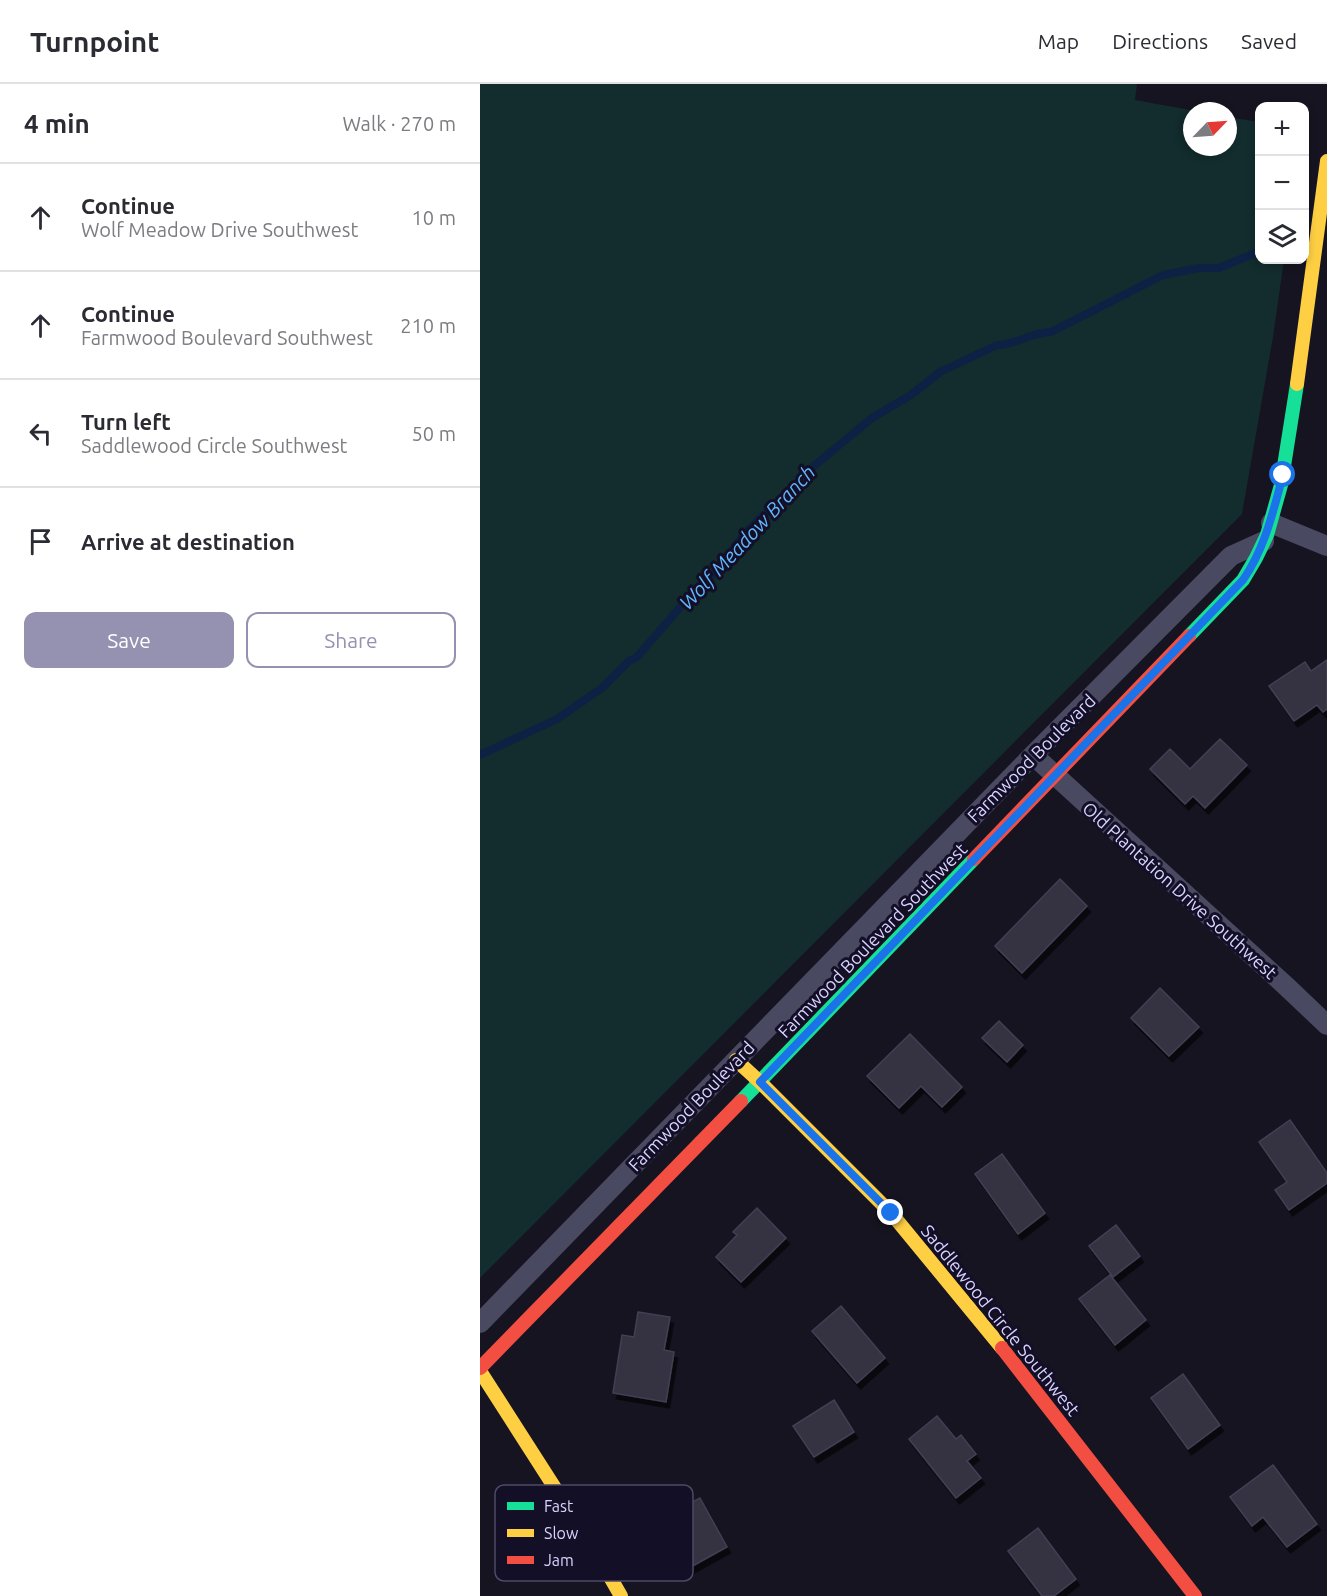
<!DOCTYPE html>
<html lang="en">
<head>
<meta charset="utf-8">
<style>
	:root { --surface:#fff; --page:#f7f7f7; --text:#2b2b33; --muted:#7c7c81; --line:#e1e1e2; --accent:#9591b1 }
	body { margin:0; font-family:Ubuntu,sans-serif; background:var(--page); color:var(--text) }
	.controls { position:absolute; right:18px; top:18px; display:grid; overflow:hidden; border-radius:12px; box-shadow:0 3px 9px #0003 }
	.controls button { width:54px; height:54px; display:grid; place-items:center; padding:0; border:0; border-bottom:2px solid var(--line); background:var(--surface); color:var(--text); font:30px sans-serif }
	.compass { position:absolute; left:703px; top:18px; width:54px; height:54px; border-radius:50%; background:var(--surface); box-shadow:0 3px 9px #0003; rotate:65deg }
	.stop { position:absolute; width:18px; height:18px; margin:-14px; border:4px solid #1a73e8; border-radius:50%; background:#fff }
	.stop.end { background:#1a73e8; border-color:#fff; box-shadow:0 2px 6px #0008 }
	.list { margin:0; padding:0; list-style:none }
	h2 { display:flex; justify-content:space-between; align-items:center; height:78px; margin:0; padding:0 24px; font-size:26px }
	h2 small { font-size:20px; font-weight:400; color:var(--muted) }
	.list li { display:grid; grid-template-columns:39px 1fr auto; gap:18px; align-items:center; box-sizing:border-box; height:108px; padding:0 24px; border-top:2px solid var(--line) }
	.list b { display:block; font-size:22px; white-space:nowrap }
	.list p { margin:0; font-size:20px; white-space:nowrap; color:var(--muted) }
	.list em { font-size:20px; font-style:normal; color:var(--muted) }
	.actions { display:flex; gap:12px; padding:18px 24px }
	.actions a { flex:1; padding:14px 0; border:2px solid var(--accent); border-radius:12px; text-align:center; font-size:21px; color:var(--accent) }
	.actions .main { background:var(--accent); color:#fff }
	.icon { flex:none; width:33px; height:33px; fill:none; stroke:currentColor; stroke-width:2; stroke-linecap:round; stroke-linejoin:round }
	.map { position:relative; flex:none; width:847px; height:1512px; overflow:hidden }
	header { display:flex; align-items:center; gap:36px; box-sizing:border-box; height:84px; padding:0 30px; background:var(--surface); border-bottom:2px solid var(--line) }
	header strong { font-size:28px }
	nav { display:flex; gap:33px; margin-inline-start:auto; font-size:21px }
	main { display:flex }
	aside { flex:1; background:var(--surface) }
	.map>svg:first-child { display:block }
	.green { fill:#132c2d }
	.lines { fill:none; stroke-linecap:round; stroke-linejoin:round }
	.stream { stroke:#0d2144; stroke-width:8 }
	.building { fill:#343243; stroke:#433f54; stroke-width:1.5; filter:url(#shadow) }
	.street { stroke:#4a4962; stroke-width:20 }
	.fast { stroke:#16e098; stroke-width:14 }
	.slow { stroke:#ffcf43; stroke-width:14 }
	.jam { stroke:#f24e42; stroke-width:14 }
	.route { stroke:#1a73e8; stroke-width:8 }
	.labels { text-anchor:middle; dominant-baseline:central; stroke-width:6; stroke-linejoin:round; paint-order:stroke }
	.street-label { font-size:18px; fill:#d9d4ff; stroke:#130f26 }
	.water-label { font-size:20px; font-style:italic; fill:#62b6ff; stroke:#130f26 }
	.key { fill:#130f26; stroke:#4e4a67; stroke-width:1.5 }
	.key-label { font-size:16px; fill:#d9d4ff }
</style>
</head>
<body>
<header>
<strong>Turnpoint</strong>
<nav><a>Map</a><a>Directions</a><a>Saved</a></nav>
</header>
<main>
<aside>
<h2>4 min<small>Walk · 270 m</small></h2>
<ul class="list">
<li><svg class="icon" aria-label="ahead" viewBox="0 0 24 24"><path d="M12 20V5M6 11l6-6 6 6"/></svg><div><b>Continue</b><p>Wolf Meadow Drive Southwest</p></div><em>10 m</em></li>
<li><svg class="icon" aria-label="ahead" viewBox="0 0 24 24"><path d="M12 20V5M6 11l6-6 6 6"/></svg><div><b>Continue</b><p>Farmwood Boulevard Southwest</p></div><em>210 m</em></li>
<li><svg class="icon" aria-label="left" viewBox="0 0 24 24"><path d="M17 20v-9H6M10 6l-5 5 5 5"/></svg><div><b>Turn left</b><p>Saddlewood Circle Southwest</p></div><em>50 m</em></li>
<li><svg class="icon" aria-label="arrive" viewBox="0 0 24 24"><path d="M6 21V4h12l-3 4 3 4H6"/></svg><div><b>Arrive at destination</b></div></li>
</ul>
<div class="actions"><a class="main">Save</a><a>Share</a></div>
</aside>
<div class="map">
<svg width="847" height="1512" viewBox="0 0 847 1512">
	<defs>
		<filter id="shadow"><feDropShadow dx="3.5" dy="6" stdDeviation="0" flood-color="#0009"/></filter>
	</defs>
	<rect width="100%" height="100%" fill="#161421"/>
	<path class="green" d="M 0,0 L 657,0 L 655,16 L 716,27 L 712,27 L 712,63 L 748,63 L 748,33 L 779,38 L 780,176 L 804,176 L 793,253 L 762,430 L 0,1194 Z"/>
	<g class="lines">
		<path class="stream" d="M 0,671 L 77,635 L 122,604 L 149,577 L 157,573 L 215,506 L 223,502 L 267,447 L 335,381 L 392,334 L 431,311 L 460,288 L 517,261 C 536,261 551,248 571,248 L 683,191 L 719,184 L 739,184 L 780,167"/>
	</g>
	<path class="building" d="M 847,576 L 847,625 L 843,628 L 837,621 L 814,637 L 789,602 L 825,578 L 831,587 Z
		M 740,655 L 767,681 L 725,724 L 713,712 L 705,720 L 670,685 L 690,665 L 710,685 Z
		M 580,795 L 607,822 L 542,889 L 515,862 Z
		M 680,904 L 719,943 L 689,972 L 651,934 Z
		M 519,937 L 543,961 L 527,978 L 502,954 Z
		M 430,950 L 482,1003 L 462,1023 L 441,1002 L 419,1024 L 387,992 Z
		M 810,1036 L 847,1089 L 847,1099 L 809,1126 L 795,1106 L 807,1098 L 779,1058 Z
		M 522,1070 L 565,1129 L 538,1150 L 495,1090 Z
		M 277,1124 L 306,1154 L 261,1198 L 236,1173 L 257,1151 L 253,1148 Z
		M 636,1141 L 660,1172 L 633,1193 L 609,1162 Z
		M 630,1191 L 666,1236 L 635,1261 L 599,1215 Z
		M 361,1222 L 405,1274 L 377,1299 L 332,1247 Z
		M 158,1228 L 190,1233 L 184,1266 L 194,1268 L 186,1318 L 133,1309 L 142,1251 L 154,1253 Z
		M 703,1290 L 740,1341 L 708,1365 L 671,1314 Z
		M 354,1316 L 374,1348 L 334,1373 L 313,1342 Z
		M 457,1332 L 476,1355 L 481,1351 L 496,1370 L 487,1377 L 501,1394 L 476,1414 L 429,1355 Z
		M 793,1381 L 837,1440 L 807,1463 L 783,1433 L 772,1442 L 750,1413 Z
		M 220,1414 L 247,1463 L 200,1489 L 188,1467 L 196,1462 L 181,1435 Z
		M 558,1444 L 596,1495 L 574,1512 L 562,1512 L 528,1467 Z"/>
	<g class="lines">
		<path class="street" d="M 791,439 L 847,462
			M 553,671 L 807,903 L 847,941
			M 0,1239 L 553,671 L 751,472 L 784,457"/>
		<path class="fast" d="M 709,552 L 763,496 L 776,474 L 787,451 L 801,401 L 817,300
			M 261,1017 L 494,775"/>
		<path class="slow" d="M 817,300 L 847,77
			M 256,976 L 280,998 L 411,1129 L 522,1264
			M 0,1287 L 114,1465 L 141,1512"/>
		<path class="jam" d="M 494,775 L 709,552
			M 522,1264 L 715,1512
			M 0,1284 L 261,1017"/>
	</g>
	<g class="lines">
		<path class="route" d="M 411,1129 L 280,998 L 763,496 C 785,464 793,428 803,391"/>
	</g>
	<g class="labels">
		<g class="street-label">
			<text transform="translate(551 674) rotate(-45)">Farmwood Boulevard</text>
			<text transform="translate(700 806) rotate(42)">Old Plantation Drive Southwest</text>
			<text transform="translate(392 856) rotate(-46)">Farmwood Boulevard Southwest</text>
			<text transform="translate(211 1022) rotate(-46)">Farmwood Boulevard</text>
			<text transform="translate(521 1236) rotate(51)">Saddlewood Circle Southwest</text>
		</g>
		<g class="water-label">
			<text transform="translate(267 453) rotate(-47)">Wolf Meadow Branch</text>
		</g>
	</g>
	<rect x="15" y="1401" width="198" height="96" rx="9" class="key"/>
	<rect x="27" y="1418" width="27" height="8" fill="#16e098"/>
	<rect x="27" y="1445" width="27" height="8" fill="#ffcf43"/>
	<rect x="27" y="1472" width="27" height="8" fill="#f24e42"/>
	<g class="key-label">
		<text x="64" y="1428">Fast</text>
		<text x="64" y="1455">Slow</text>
		<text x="64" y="1482">Jam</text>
	</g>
</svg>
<div class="controls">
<button>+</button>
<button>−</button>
<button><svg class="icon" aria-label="layers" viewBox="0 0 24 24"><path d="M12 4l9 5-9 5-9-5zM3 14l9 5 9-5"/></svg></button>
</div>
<svg class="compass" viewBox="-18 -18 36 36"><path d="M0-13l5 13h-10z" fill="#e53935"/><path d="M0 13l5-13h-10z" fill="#7c7c81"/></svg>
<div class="stop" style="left:803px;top:391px"></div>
<div class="stop end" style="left:411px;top:1129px"></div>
</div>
</main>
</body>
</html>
